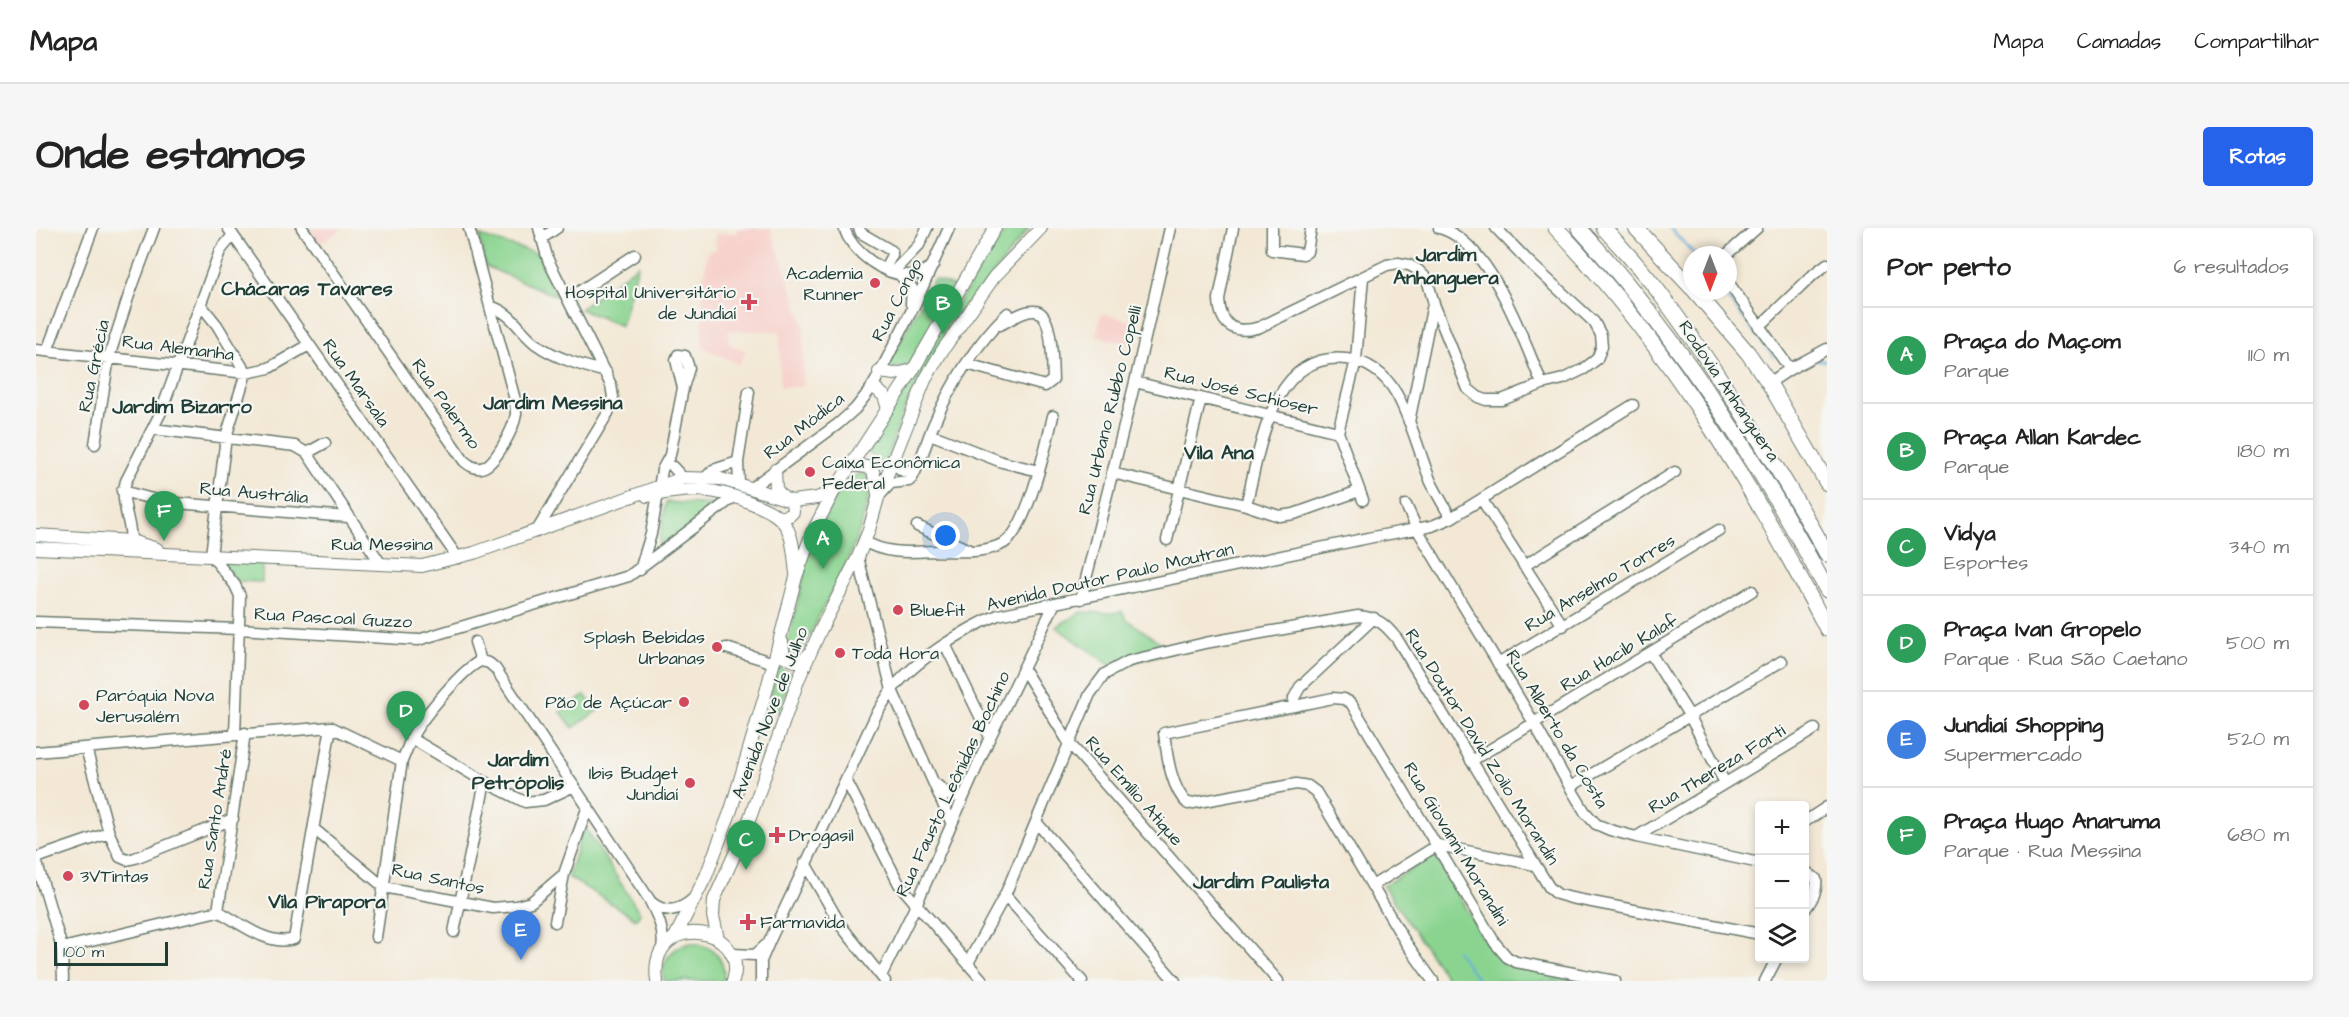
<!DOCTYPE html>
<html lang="pt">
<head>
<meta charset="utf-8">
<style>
	:root { --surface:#fff; --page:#f6f6f6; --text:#222; --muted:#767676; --line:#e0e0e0; --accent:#2563eb }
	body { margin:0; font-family:"Architects Daughter",sans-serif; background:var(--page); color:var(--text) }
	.controls { position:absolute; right:18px; bottom:18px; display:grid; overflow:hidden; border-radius:6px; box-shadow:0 3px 9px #0003 }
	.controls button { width:54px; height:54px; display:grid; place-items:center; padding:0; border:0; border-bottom:2px solid var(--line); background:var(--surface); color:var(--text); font:30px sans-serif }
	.compass { position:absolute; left:1647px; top:18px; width:54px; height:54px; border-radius:50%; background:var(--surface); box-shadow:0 3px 9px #0003; rotate:180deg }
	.scale { position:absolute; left:18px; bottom:15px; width:114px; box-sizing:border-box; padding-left:6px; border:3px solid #1f3d34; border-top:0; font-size:16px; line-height:21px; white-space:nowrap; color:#1f3d34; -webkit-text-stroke:4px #f6f6f2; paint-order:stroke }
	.you { position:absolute; left:910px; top:308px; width:21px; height:21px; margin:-15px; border:4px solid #fff; border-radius:50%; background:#1a73e8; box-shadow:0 0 0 9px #1a73e833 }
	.badge { display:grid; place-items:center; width:39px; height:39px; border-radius:50%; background:var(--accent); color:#fff; font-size:20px; font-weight:700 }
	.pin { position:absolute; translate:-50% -50px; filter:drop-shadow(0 2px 3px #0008) }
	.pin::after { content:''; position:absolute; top:32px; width:21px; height:18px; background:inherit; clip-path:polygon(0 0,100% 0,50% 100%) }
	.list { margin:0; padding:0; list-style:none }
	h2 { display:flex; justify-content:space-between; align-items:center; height:78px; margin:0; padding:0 24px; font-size:26px }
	h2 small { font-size:20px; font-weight:400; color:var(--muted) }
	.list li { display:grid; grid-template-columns:39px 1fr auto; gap:18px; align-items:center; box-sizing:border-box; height:96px; padding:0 24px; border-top:2px solid var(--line) }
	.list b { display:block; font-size:22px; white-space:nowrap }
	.list p { margin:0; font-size:20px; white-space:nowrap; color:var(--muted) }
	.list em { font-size:20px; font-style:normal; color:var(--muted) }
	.icon { flex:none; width:33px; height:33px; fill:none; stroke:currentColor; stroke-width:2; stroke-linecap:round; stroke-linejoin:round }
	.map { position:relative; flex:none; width:1791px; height:753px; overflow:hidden; border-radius:6px }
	header { display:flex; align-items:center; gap:36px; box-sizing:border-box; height:84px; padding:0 30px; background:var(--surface); border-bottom:2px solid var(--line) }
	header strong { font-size:28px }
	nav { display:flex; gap:33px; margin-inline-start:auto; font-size:21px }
	.intro { display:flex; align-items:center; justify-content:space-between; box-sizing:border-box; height:144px; padding:0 36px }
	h1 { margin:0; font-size:42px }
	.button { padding:15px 27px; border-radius:6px; background:var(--accent); color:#fff; font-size:21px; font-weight:700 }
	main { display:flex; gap:36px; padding:0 36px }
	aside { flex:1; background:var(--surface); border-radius:6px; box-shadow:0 3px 9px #0003 }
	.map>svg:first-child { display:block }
	.built { fill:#f7d0ca }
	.green { fill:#8bd490; stroke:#558862; stroke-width:1.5 }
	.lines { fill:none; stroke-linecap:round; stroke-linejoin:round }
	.stream { stroke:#62acda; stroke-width:2 }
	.minor-casing { stroke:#69796c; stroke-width:13 }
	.major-casing { stroke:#69796c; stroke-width:14 }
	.highway-casing { stroke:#69796c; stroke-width:17 }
	.minor { stroke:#fff; stroke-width:10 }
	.major { stroke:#fff; stroke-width:12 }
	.highway { stroke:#fff; stroke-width:15 }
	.poi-dot { fill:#d1495b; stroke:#f6f6f2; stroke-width:2 }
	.labels { text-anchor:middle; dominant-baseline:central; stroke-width:4.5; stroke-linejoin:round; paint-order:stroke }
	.poi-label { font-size:18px; fill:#1f3d34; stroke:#f6f6f2; text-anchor:start }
	.street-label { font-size:18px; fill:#1f3d34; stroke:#f6f6f2 }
	.neighbourhood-label { font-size:20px; font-weight:bold; fill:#1f3d34; stroke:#f6f6f2 }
</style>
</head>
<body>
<header>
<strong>Mapa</strong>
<nav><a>Mapa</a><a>Camadas</a><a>Compartilhar</a></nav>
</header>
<div class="intro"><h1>Onde estamos</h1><a class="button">Rotas</a></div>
<main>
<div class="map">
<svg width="1791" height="753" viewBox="0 0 1791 753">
	<rect width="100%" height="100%" fill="#f6f6f2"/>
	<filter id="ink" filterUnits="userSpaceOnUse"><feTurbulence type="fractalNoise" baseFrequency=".0167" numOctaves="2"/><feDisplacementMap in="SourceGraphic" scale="12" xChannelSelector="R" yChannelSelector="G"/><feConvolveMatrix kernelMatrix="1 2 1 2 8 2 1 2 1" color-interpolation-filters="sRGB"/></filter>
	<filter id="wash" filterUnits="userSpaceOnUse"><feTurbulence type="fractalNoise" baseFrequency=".008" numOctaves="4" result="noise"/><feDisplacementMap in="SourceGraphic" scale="24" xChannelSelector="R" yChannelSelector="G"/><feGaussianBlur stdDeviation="1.35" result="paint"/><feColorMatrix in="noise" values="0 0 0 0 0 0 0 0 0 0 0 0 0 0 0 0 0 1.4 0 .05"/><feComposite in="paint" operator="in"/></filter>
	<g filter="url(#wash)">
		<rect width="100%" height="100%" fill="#f3e8d5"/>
		<path class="built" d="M 268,0 L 306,0 L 306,1 L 281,18 Z
			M 701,0 L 734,0 L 768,97 L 767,159 L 744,159 L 744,103 L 693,103 L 693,116 L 710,123 L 703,136 L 666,119 L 667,52 L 672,23 L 680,22 L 679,6 L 701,5 Z
			M 1066,85 L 1101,95 L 1094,117 L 1060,107 Z"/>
		<path class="green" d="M 971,0 L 993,0 C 951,55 906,108 874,170 C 863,191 857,216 848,239 L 832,224 L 892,121 Z
			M 444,8 L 503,26 L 520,68 L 449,38 Z
			M 602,37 L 585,98 L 544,81 Z
			M 898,51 L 919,59 L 874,137 L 854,141 L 851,137 Z
			M 823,245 L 830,247 L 836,257 L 825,299 L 812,332 L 763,428 L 749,425 L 768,347 L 766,334 L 798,271 L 817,248 Z
			M 630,274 L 681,277 L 627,320 L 623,315 Z
			M 189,331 L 226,333 L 226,354 L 201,353 L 186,336 Z
			M 1086,383 L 1090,391 L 1137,423 L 1078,440 L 1020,399 L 1045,384 L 1076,385 Z
			M 741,439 L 757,446 L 742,484 L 733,478 Z
			M 549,467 L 561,483 L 537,500 L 525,484 Z
			M 550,601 L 604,685 L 600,691 L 532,649 L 545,606 Z
			M 1398,627 L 1451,716 L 1467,735 L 1548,753 L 1413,753 L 1347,658 Z
			M 654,715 C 676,716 691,730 687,753 L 628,753 C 624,733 635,720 654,715 Z"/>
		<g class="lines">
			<path class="stream" d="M 1634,0 L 1659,27
				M 1686,63 L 1738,129
				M 1781,132 L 1791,133
				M 1420,722 L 1443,753"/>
		</g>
	</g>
	<g filter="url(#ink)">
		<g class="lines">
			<defs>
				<path id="minor" d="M 192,0 L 422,330
					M 266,0 L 428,233 C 433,237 438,241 445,240 C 459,238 478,200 480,186 C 480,182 479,177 479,172 L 433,0
					M 808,0 C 816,24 849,49 875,47 C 883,47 890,42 897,38
					M 823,0 L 825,5 L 856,23 L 856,27 L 849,40
					M 1197,0 L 1183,71 C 1184,98 1199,107 1224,99 L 1351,37 L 1362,35 L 1373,37 L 1382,42 L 1391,51 L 1398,76 L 1432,161 L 1442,169 L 1450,172 L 1466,172 L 1506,156 L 1527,151 L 1548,141 L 1561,131 L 1566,118 L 1565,107 L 1558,94 L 1495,36 L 1460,0
					M 1236,0 L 1236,22 L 1267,26 L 1271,24 L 1275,0
					M 1403,0 C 1454,13 1487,111 1506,156
					M 505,11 L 521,0
					M 1690,27 L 1721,0
					M 857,44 L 883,17 L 891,0
					M 863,46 L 876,60 L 875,76
					M 1692,54 L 1754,141
					M 532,71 L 599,27
					M 165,77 L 181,97 L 210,145 L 190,209 L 175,327 L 199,357 L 204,368 L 199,506
					M 454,78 C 478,86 482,102 500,116 C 519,130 547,138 570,144
					M 1723,99 L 1778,46 L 1791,36
					M 0,122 L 210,145 L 233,140 L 273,117
					M 11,123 L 57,0
					M 931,136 L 1009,158 L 1017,152 C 1016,138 1018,84 999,83 C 987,82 974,92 964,97
					M 1099,154 L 1302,204
					M 1733,155 L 1754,141 L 1791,121
					M 1373,194 L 1397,76
					M 117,201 L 259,218 L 271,225 L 289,215
					M 1302,204 L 1320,132 L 1327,49
					M 1302,204 L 1327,272
					M 894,206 L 966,234 L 1003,243
					M 59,216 L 73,129 L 93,67 L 118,0
					M 271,225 L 345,336
					M 858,228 L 860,238 L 867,243 L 877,242 L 882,236
					M 637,239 L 647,250
					M 1076,245 L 1210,277 L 1243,288 L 1258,286 L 1323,263
					M 669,250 L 677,242 L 702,234
					M 703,256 L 702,234 L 713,164
					M 715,260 L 802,196 L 819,181 L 837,158 L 880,74 L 913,0
					M 86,263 L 128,274 L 312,289
					M 846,265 L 855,255 L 873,253 L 876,250 C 885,234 890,215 897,198 C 913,159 941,114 972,85
					M 1446,272 L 1527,398
					M 1210,277 C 1224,224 1234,123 1310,131 C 1331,133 1349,146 1360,165 C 1376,193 1383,225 1395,254 C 1401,266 1408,278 1415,290
					M 1370,277 L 1381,301 L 1498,495 L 1534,559 L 1549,584 L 1560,596 L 1574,602 L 1600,609 L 1724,635
					M 881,298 L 933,322
					M 500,304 L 572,185 L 577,169 L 575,157 L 512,32 L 503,0
					M 1131,312 L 1165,170
					M 95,313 C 95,292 83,273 90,253 L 125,184 L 184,23 L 197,7
					M 828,313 C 850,327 875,324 900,323 C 921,323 949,326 968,315 C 991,302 1011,214 1017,188
					M 822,329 L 856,462 L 915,594
					M 1488,338 L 1639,244
					M 604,342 L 615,306 L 626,242 L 634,227 L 647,160 L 653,140 L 649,128 L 642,127 L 640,132 L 647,160
					M 1045,371 L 1099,154 L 1134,0
					M 0,394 L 203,401 L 382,412 L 593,348 L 699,268
					M 439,414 L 445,433
					M 909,416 L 954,509
					M 690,420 L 738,435
					M 1615,426 L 1653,487 L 1689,555
					M 445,433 L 453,435 L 459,440 L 613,671 C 622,689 629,702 626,722
					M 1462,436 L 1683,302
					M 988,442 L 1033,515 L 1242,753
					M 1257,478 L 1258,470 L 1264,459 L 1338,390
					M 375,510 L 449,554 L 489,574 L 508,572 L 538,558
					M 50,520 L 73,605 L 84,629 L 91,632 L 99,630 L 197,591
					M 0,524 L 295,499 L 366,533
					M 1435,533 L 1716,363
					M 810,552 L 863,656 L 947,753
					M 901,557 L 914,568 L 927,569
					M 1534,559 L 1746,433
					M 1768,594 L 1791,579
					M 1001,595 L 1139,753
					M 278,601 L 348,659 L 457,680 L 480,678 L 495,674 L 528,646
					M 1600,609 L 1779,501
					M 0,630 L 73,605
					M 0,632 L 26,720 L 27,753
					M 769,635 L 806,699 L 849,753
					M 1768,642 L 1780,651 C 1782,664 1775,673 1768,683
					M 1336,658 L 1402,617 L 1499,637
					M 969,667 L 1046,753
					M 615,674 C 629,686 644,683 657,671
					M 182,683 C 203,694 232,719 258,711 L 295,499
					M 182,683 L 209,505
					M 519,694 L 528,646 L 552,578
					M 418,704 L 449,554
					M 340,709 L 366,533 C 369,526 372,518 375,511 C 383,493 428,439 445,433
					M 26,720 L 182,683
					M 695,726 L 719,727 L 730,717
					M 932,735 L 969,667 L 1054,466 L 1069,446 L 1093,433 L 1169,415 L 1322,388 C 1342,390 1348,395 1361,411 L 1513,659 L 1521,666 L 1535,670 L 1724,706
					M 845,748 L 881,675 L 954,509 L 1018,377
					M 725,753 L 725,733 L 734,712 L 840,487 C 845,479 850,470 855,463 C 877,434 928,401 962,387 L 1337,309 L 1396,298 L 1415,290 L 1597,177
					M 1397,753 L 1370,715 L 1280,564 L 1272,558 L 1260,556 L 1152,576 C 1135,561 1131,527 1128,505 L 1297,470 L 1308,471 L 1315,475 L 1459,715 L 1471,729 L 1480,734 L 1579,753
					M 1729,753 L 1741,730"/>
				<path id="major" d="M 843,144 L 859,146 L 877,142
					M 837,158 L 848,168 L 852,181
					M 815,237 L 831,239 L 837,243 L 842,266
					M 739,242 L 740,261 L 748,271
					M 611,268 C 654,260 677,258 718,276 C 732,282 744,287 751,300 C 758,312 758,332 760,345
					M 744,290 L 754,287 L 757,284 L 756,273
					M 0,307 L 95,313 L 121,321
					M 0,320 L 386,338 L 438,325 L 647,250 L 685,251 L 756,273 L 781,270 L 798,263
					M 746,414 L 748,428 L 759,433 L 767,432 L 773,426
					M 639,709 L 670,648 L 695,582 L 730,464 L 760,349 L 776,305 L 798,263 L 877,142 L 959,0
					M 682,711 L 677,688 L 678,672 L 710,601 L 763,450 L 785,401 L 822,329 L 833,302 L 842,270 L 889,152 L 906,123 L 958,49 L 1005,0
					M 621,753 C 611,682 715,696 697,753"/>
				<path id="highway" d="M 1520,0 C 1632,118 1716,257 1791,401
					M 1543,0 C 1642,109 1722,232 1791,362
					M 1568,0 C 1587,22 1608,43 1625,67 C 1686,149 1741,237 1791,326
					M 1600,0 L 1656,60
					M 1659,63 L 1712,125 L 1733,155 L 1791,255"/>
			</defs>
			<use href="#minor" class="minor-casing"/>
			<use href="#major" class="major-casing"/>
			<use href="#highway" class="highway-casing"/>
			<use href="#minor" class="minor"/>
			<use href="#major" class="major"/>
			<use href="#highway" class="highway"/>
		</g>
	</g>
	<g class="poi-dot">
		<circle cx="839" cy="55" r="6"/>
		<path d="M710 65h6v6h6v6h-6v6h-6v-6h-6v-6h6z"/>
		<circle cx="774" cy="244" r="6"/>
		<circle cx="862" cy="382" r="6"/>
		<circle cx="681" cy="419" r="6"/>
		<circle cx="804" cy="425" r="6"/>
		<circle cx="648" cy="474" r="6"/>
		<circle cx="48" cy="477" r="6"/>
		<circle cx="654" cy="555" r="6"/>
		<path d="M738 598h6v6h6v6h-6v6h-6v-6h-6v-6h6z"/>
		<circle cx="32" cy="648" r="6"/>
		<path d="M709 685h6v6h6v6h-6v6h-6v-6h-6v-6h6z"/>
	</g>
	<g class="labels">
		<g class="poi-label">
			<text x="827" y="45" text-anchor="end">Academia<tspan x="827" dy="21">Runner</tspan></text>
			<text x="700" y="64" text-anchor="end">Hospital Universitário<tspan x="700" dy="21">de Jundiaí</tspan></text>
			<text x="786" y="234">Caixa Econômica<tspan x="786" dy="21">Federal</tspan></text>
			<text x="874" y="382">Bluefit</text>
			<text x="669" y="409" text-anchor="end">Splash Bebidas<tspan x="669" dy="21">Urbanas</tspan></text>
			<text x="816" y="425">Toda Hora</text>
			<text x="60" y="467">Paróquia Nova<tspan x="60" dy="21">Jerusalém</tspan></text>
			<text x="636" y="474" text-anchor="end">Pão de Açúcar</text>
			<text x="642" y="545" text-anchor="end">Ibis Budget<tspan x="642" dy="21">Jundiaí</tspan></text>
			<text x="753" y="607">Drogasil</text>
			<text x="44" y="648">3VTintas</text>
			<text x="724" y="694">Farmavida</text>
		</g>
		<g class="street-label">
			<text transform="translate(861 72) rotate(-63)">Rua Congo</text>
			<text transform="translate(142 120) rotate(7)">Rua Alemanha</text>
			<text transform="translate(58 138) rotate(-78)">Rua Grécia</text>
			<text transform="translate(320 155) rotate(55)">Rua Marsala</text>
			<text transform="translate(1205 163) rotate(14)">Rua José Schioser</text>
			<text transform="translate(1693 163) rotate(56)">Rodovia Anhanguera</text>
			<text transform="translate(410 176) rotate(55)">Rua Palermo</text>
			<text transform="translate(1074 182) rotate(-76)">Rua Urbano Rubbo Copelli</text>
			<text transform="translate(768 198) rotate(-38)">Rua Módica</text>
			<text transform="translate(218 265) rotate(5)">Rua Austrália</text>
			<text x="346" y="316">Rua Messina</text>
			<text transform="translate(1074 349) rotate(-13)">Avenida Doutor Paulo Moutran</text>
			<text transform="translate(1564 355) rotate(-31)">Rua Anselmo Torres</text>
			<text transform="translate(297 390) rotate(3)">Rua Pascoal Guzzo</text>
			<text transform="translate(1583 425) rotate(-31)">Rua Hacib Kalaf</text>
			<text transform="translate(734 485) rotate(-69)">Avenida Nove de Julho</text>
			<text transform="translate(1521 501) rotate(59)">Rua Alberto da Costa</text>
			<text transform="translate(1446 519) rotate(58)">Rua Doutor David Zoilo Morandin</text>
			<text transform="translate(1681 541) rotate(-31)">Rua Thereza Forti</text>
			<text transform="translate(917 556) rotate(-65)">Rua Fausto Leônidas Bochino</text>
			<text transform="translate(1098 563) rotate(49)">Rua Emílio Atique</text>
			<text transform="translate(179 591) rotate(-81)">Rua Santo André</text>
			<text transform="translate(1420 616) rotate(59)">Rua Giovanni Morandini</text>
			<text transform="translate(402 651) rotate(12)">Rua Santos</text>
		</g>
		<g class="neighbourhood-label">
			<text x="1410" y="27">Jardim<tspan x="1410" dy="23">Anhanguera</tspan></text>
			<text x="271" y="61">Chácaras Tavares</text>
			<text x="517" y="175">Jardim Messina</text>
			<text x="146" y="179">Jardim Bizarro</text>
			<text x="1183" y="225">Vila Ana</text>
			<text x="482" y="532">Jardim<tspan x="482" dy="23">Petrópolis</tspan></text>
			<text x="1225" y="654">Jardim Paulista</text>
			<text x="291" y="674">Vila Pirapora</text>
		</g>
	</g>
</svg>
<div class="controls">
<button>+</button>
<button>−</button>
<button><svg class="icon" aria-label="layers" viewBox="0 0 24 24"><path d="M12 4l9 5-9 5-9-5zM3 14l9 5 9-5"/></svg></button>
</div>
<svg class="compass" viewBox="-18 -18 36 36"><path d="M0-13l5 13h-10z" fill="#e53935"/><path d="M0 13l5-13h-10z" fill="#767676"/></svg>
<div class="scale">100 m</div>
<div class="you"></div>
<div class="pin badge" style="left:787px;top:341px;background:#2e9e5b">A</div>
<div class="pin badge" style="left:907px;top:106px;background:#2e9e5b">B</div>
<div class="pin badge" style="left:710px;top:642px;background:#2e9e5b">C</div>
<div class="pin badge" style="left:370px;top:513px;background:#2e9e5b">D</div>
<div class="pin badge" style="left:485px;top:732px;background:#3f7fe0">E</div>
<div class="pin badge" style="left:128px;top:313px;background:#2e9e5b">F</div>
</div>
<aside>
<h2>Por perto<small>6 resultados</small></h2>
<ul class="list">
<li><span class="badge" style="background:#2e9e5b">A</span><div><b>Praça do Maçom</b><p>Parque</p></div><em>110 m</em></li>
<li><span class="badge" style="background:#2e9e5b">B</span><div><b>Praça Allan Kardec</b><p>Parque</p></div><em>180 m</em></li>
<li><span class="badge" style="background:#2e9e5b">C</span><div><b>Vidya</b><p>Esportes</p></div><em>340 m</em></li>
<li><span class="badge" style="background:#2e9e5b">D</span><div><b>Praça Ivan Gropelo</b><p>Parque · Rua São Caetano</p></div><em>500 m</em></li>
<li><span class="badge" style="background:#3f7fe0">E</span><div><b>Jundiaí Shopping</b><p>Supermercado</p></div><em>520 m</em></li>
<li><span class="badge" style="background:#2e9e5b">F</span><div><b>Praça Hugo Anaruma</b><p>Parque · Rua Messina</p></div><em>680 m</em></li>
</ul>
</aside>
</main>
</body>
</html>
